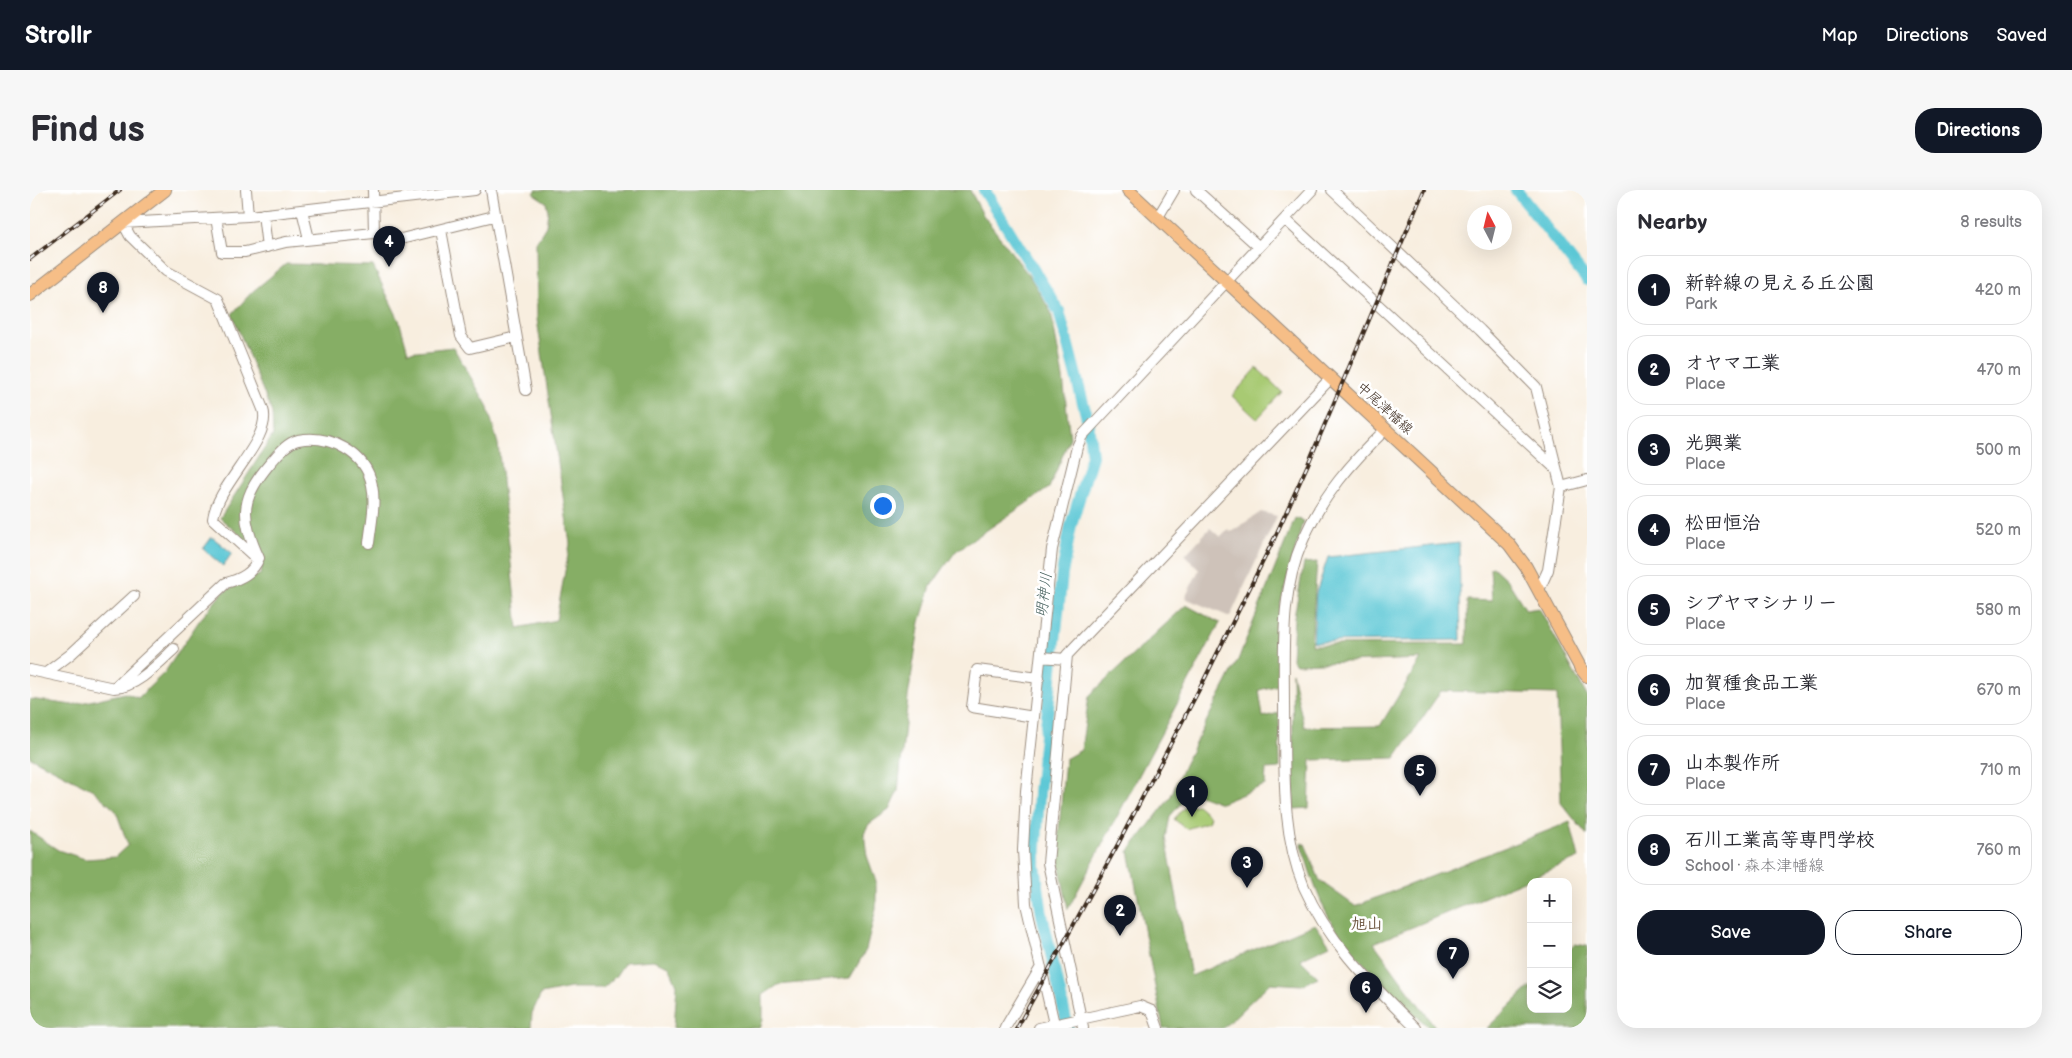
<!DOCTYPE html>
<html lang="en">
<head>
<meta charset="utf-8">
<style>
	:root { --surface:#fff; --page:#f7f7f7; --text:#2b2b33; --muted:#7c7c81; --line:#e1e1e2; --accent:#111827 }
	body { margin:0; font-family:"Balsamiq Sans","Klee One",sans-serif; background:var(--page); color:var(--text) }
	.controls { position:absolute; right:15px; bottom:15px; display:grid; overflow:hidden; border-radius:10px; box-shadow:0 5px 20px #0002 }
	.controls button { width:45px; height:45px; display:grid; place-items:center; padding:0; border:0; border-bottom:1px solid var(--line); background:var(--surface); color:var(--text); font:25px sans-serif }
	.compass { position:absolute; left:1437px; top:15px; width:45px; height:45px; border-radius:50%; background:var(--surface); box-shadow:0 5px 20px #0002; rotate:353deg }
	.you { position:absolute; left:852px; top:315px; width:18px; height:18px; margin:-12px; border:4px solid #fff; border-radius:50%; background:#1a73e8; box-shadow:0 0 0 8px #1a73e833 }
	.badge { display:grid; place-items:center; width:32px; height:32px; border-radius:50%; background:var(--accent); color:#fff; font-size:16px; font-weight:700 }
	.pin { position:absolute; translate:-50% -41px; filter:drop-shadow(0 1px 2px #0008) }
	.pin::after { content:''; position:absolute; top:26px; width:18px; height:15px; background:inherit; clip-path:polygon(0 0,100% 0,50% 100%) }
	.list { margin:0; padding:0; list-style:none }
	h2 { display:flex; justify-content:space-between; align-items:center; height:65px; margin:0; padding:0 20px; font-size:21px }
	h2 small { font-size:16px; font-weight:400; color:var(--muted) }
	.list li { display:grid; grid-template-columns:32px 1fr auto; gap:15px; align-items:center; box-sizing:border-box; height:70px; margin:0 10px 10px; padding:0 10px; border:1px solid var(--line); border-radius:20px }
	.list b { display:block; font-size:19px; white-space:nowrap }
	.list p { margin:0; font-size:16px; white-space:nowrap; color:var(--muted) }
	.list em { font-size:16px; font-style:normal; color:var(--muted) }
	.actions { display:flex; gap:10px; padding:15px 20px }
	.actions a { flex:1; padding:11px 0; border:1px solid var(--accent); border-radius:20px; text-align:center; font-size:18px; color:var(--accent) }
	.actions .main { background:var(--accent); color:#fff }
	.icon { flex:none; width:28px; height:28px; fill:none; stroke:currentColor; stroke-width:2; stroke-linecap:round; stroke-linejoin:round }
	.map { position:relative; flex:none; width:1557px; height:838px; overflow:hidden; border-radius:20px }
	header { display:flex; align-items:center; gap:30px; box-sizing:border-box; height:70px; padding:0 25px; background:var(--accent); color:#fff }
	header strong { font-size:24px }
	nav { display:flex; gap:28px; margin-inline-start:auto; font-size:18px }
	.intro { display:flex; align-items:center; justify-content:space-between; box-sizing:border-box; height:120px; padding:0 30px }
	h1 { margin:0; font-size:35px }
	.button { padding:12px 22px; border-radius:20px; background:var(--accent); color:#fff; font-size:18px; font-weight:700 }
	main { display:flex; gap:30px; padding:0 30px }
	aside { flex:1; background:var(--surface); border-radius:20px; box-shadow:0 5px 20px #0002 }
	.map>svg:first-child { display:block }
	.industrial { fill:#cec2b9 }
	.green { fill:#a8ca73; stroke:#727a48 }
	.forest { fill:#86ae65; stroke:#606c42 }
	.water { fill:#5bc7d5; stroke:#4b787a }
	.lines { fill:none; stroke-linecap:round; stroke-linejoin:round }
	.river { stroke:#5bc7d5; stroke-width:12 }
	.minor-casing { stroke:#9a8c7e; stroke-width:12 }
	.major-casing { stroke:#9a8c7e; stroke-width:14 }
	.minor { stroke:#fff; stroke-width:10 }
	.major { stroke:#f6be87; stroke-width:12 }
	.rail-casing { stroke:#3b2a1e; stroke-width:4 }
	.rail { stroke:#fff; stroke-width:2; stroke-dasharray:5.5; stroke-linecap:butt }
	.labels { text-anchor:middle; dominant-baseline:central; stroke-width:5; stroke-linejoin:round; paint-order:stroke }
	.street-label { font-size:14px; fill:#3b2a1e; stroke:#fff }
	.water-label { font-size:15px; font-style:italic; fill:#46615e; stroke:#fff }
	.quarter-label { font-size:16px; font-weight:bold; fill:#705a45; stroke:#fff }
</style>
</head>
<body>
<header>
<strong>Strollr</strong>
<nav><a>Map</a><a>Directions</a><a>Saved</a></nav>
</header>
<div class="intro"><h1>Find us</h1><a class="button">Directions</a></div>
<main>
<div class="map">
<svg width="1557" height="838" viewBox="0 0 1557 838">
	<rect width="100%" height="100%" fill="#fff"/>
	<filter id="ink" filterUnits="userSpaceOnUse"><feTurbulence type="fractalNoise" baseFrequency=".02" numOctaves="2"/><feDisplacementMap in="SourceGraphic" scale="10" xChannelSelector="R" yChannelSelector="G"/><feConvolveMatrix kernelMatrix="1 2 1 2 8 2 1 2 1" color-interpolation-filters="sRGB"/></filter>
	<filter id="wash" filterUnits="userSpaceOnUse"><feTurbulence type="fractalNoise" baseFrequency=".0096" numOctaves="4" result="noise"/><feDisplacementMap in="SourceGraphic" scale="20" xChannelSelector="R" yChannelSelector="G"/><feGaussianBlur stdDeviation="1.12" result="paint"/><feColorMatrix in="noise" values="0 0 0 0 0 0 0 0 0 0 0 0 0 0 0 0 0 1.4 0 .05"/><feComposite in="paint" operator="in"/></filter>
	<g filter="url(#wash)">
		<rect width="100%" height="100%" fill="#f8eedf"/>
		<path class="industrial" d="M 1231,322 L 1247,326 L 1200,427 L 1155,408 L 1169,380 L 1155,365 L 1180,338 L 1190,347 L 1198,339 L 1201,342 Z"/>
		<path class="green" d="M 1227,178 L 1252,202 L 1227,229 L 1202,206 Z
			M 1167,615 L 1180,626 L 1178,632 L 1156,639 L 1144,629 L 1155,617 Z"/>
		<path class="forest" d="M 506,0 L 940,0 L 953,25 L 1000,87 L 1021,122 L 1033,188 L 1040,248 L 1019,298 L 926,361 L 901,396 L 890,432 L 878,507 L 868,601 L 859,620 L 839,634 L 834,643 L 837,666 L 846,691 L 846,719 L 836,760 L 820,788 L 748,795 L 733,805 L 733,829 L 730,838 L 644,838 L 647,795 L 639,776 L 623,770 L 595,772 L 585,787 L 573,798 L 541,798 L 511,804 L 502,823 L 501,838 L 0,838 L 0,641 L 28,660 L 55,669 L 85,667 L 98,655 L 86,621 L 63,600 L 0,567 L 0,509 L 42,515 L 95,503 L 108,508 L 135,482 L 169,431 L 193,402 L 231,384 L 233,365 L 190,328 L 243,245 L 242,223 L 202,124 L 222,102 L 256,74 L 343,76 L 369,130 L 378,162 L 423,157 L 457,215 L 468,254 L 488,438 L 526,430 L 540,354 L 507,129 L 506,52 L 516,36 L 518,21 L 516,12 L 504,4 Z
			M 1265,328 L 1273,331 L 1250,416 L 1249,495 L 1229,500 L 1233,527 L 1249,523 L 1250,578 L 1236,579 L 1235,595 L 1191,613 L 1161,602 L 1140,626 L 1136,648 L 1161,786 L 1285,734 L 1300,755 L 1270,769 L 1288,787 L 1272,795 L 1240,793 L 1193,838 L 1133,838 L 1099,661 L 1140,608 L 1154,575 L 1208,470 Z
			M 1287,372 L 1281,455 L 1437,454 L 1437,410 L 1462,411 L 1460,378 L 1463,377 L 1478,391 L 1496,420 L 1509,418 L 1557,506 L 1557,645 L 1531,613 L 1527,504 L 1411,501 L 1365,568 L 1281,570 L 1279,618 L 1264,619 L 1262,482 L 1274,537 L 1350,536 L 1391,469 L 1266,474 L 1262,470 L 1264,427 L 1274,373 Z
			M 1156,415 L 1190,433 L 1038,719 L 1027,663 L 1035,569 L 1051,560 L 1059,506 Z
			M 1540,632 L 1549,668 L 1344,753 L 1406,838 L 1399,838 C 1365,804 1324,770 1299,728 C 1286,704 1279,678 1271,653 L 1275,654 L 1290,691 L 1325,716 Z
			M 1545,754 L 1557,756 L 1557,838 L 1457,838 L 1501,796 L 1501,819 L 1538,819 L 1538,760 Z"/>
		<path class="water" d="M 182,347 L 202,363 L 193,376 L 173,359 Z
			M 1429,353 L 1431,450 L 1283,452 L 1286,403 L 1298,367 Z"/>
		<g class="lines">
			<path class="river" d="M 954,0 L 1029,121 L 1058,232 L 1062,266 L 1041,335 L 1032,384 L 1009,603 L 1005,675 L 1012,725 L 1038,838
				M 1486,0 L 1557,90"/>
		</g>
	</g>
	<g filter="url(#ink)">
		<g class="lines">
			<defs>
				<path id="minor" d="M 216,0 L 218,26
					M 343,0 L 344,43
					M 461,0 L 496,200
					M 1166,0 L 1229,57
					M 1302,0 L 1450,140 L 1506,197 L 1531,297 L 1518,380 L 1509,400
					M 272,20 L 279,49
					M 233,24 L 237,57
					M 1128,27 L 1144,0
					M 186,28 L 192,62 L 215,62 L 256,52 L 344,43 L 371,49 L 464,26
					M 1255,29 L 1526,279
					M 411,40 L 431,146 L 440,158 L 486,147
					M 1356,239 C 1322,272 1292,306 1273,350 C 1250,402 1254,459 1254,514 C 1255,575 1250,639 1274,697 C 1299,754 1343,795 1386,838
					M 1531,297 L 1557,290
					M 228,370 L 183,329 C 187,294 243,249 233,219 L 188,109 L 136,81 L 100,46 L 93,33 L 218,26 L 445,0
					M 1011,467 L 1036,469
					M 0,480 L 84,498 L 196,393 C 211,389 223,383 229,368 C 209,325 211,307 242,271 C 249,263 257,253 268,250 C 300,244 336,263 342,295 C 346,314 341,334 339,353
					M 16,483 L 41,464 L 104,406
					M 84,498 C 106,498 129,473 144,459
					M 1004,527 L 942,517 L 947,480 L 1009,488
					M 975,838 L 1011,777
					M 1009,838 L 1110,816 L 1122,821 L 1128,838
					M 1025,838 L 996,714 L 993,660 L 996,601 L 1022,359 L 1047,257 L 1052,246 L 1282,0
					M 1053,838 L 1018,673 L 1037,465 L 1300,189"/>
				<path id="major" d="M 1098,0 L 1479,354 L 1496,377 L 1550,477 L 1557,486
					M 0,105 L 135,0"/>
			</defs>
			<use href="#minor" class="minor-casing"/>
			<use href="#major" class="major-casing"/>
			<use href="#minor" class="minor"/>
			<use href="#major" class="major"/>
			<defs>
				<path id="rail" d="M 0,69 L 90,0
					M 987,838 L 1088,654 L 1173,492 L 1244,349 L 1278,274 L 1394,0"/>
			</defs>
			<use href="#rail" class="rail-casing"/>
			<use href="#rail" class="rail"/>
		</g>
	</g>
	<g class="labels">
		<g class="street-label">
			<text transform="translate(1355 218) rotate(42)">中尾津幡線</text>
		</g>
		<g class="water-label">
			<text transform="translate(1014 405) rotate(-83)">明神川</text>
		</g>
		<g class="quarter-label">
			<text x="1337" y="734">旭山</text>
		</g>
	</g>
</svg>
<div class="controls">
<button>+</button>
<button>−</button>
<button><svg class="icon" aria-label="layers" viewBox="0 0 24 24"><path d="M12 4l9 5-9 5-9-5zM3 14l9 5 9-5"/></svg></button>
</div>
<svg class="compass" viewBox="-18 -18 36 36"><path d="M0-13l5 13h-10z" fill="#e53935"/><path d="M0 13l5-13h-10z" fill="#7c7c81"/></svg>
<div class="you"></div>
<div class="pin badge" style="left:1162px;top:627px">1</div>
<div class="pin badge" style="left:1090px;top:746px">2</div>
<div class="pin badge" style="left:1217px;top:698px">3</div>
<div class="pin badge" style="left:359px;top:77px">4</div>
<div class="pin badge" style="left:1390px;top:606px">5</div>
<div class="pin badge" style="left:1336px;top:823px">6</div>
<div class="pin badge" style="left:1423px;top:789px">7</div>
<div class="pin badge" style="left:73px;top:123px">8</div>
</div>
<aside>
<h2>Nearby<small>8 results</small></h2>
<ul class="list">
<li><span class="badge">1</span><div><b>新幹線の見える丘公園</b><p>Park</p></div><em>420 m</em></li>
<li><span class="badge">2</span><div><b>オヤマ工業</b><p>Place</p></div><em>470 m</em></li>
<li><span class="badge">3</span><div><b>光興業</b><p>Place</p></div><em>500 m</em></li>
<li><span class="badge">4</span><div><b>松田恒治</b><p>Place</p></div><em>520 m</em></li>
<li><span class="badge">5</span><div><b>シブヤマシナリー</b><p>Place</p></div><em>580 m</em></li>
<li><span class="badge">6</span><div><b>加賀種食品工業</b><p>Place</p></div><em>670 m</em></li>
<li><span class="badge">7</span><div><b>山本製作所</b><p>Place</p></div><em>710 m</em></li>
<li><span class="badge">8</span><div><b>石川工業高等専門学校</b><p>School · 森本津幡線</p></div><em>760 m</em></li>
</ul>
<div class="actions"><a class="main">Save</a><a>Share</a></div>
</aside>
</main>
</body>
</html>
